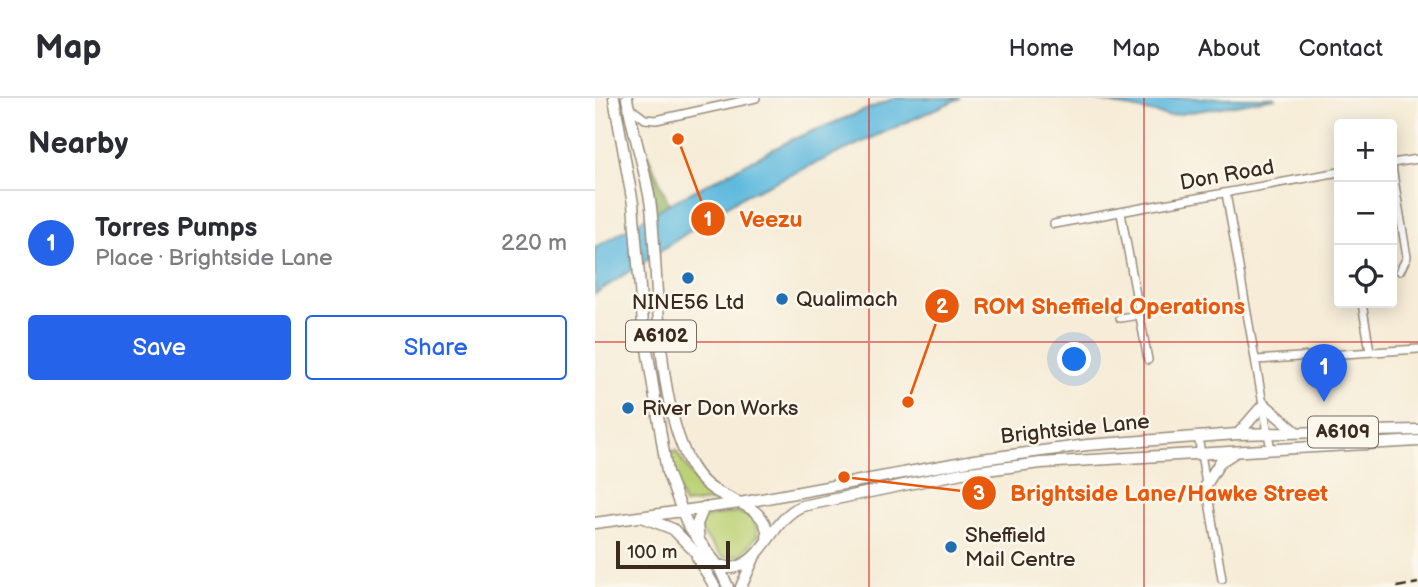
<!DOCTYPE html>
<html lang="en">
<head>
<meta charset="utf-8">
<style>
	:root { --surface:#fff; --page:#f2f2f3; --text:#2b2b33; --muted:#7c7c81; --line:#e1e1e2; --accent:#2563eb }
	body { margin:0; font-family:"Balsamiq Sans",sans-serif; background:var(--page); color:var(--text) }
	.controls { position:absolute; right:21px; top:21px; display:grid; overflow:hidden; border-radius:7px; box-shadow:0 4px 18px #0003 }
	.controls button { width:63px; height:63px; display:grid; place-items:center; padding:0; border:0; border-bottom:2px solid var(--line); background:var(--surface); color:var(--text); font:35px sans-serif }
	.scale { position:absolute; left:21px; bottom:18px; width:114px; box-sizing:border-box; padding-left:7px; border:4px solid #3b2a1e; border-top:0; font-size:19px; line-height:24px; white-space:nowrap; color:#3b2a1e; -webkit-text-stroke:5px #fbf7ec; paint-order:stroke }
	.you { position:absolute; left:480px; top:262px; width:24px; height:24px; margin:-18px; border:5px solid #fff; border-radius:50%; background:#1a73e8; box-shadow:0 0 0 10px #1a73e833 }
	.badge { display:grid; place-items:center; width:46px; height:46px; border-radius:50%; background:var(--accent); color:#fff; font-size:23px; font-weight:700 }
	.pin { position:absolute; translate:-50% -58px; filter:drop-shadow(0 2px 4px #0008) }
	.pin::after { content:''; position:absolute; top:37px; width:24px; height:21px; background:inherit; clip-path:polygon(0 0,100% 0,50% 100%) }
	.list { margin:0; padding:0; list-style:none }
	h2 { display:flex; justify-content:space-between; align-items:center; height:91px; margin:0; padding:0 28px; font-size:30px }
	h2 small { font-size:23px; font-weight:400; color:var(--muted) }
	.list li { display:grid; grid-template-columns:46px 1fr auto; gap:21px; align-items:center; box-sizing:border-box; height:105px; padding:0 28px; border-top:2px solid var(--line) }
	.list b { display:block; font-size:26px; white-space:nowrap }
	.list p { margin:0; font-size:23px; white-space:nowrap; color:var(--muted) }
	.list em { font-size:23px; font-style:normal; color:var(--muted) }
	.actions { display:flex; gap:14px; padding:21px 28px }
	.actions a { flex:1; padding:16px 0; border:2px solid var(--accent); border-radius:7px; text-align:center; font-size:24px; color:var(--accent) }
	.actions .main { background:var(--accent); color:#fff }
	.icon { flex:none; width:38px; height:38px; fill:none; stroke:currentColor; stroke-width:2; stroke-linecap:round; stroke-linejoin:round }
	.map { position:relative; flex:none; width:823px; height:489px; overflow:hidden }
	header { display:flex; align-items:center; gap:42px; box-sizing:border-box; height:98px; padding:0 35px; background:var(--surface); border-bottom:2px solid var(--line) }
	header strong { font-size:33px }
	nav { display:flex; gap:38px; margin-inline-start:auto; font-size:24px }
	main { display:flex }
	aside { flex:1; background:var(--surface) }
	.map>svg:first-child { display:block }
	.green { fill:#bbd175; stroke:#7b7e4a; stroke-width:2 }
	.forest { fill:#94b366; stroke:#686e42; stroke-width:2 }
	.water { fill:#60bade; stroke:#4e727e; stroke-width:2 }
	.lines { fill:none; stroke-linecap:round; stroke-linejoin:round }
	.minor-casing { stroke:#988b7a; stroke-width:10 }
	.major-casing { stroke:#988b7a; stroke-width:13 }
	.minor { stroke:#fff; stroke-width:7 }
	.major { stroke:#fff; stroke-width:10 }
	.rail { stroke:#3b2a1e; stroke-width:2.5; stroke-dasharray:10 5; stroke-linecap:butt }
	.grid { fill:none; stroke:#d62828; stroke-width:2; stroke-opacity:0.55 }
	.poi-dot { fill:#1f6fb2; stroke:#fbf7ec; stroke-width:2.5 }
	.labels { text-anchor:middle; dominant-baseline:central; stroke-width:5; stroke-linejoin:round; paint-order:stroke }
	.shield { fill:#fbf7ec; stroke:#75685c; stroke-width:2 }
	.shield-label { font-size:19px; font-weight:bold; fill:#3b2a1e }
	.street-label { font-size:21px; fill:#3b2a1e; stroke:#fbf7ec }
	.poi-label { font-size:21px; fill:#3b2a1e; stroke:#fbf7ec; text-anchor:start }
	.leader { fill:none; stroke:#e8590c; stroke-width:2.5 }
	.callout-dot { fill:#e8590c; stroke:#fbf7ec; stroke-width:2.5 }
	.mark-label { font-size:21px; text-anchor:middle; font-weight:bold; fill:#fff }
	.callout-label { font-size:23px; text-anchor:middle; font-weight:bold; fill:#e8590c; stroke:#fbf7ec; stroke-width:5; stroke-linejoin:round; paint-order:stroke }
</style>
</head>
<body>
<header>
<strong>Map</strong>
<nav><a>Home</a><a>Map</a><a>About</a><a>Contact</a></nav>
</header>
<main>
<aside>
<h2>Nearby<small></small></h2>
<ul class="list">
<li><span class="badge">1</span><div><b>Torres Pumps</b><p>Place · Brightside Lane</p></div><em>220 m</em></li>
</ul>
<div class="actions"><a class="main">Save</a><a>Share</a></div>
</aside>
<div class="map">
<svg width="823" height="489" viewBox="0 0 823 489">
	<rect width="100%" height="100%" fill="#fbf7ec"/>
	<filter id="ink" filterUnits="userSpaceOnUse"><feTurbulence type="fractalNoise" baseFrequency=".0143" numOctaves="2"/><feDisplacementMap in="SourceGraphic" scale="14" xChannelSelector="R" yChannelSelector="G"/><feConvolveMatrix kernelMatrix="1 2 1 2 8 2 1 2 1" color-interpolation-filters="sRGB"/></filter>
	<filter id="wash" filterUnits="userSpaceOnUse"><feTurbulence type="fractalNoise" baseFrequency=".00686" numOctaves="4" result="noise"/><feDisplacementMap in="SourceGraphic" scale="28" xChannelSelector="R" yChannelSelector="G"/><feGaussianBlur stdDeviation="1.57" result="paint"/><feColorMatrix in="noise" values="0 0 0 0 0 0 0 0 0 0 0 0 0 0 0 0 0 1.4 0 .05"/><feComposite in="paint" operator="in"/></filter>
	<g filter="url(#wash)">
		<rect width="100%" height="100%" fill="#f6ecd7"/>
		<path class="green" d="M 81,353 L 101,384 L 125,402 L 89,406 L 78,378 L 76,355 Z
			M 142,414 L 158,419 L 163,437 L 146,457 L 128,459 L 105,433 L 107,420 Z"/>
		<path class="forest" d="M 44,35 L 74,106 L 60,114 Z"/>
		<path class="water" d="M 300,0 L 365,0 L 146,99 L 0,196 L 0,150 L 70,108 L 196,42 Z
			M 492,0 L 681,0 L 573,18 Z"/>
	</g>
	<g filter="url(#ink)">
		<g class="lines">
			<defs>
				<path id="minor" d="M 34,9 L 50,21 L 61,22 L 161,0
					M 797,65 L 823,61
					M 797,69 L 812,159 L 805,173
					M 631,95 L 676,352
					M 526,115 L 553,262
					M 459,126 L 744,74
					M 767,205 L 775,253
					M 525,220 L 544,217
					M 661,262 L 823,251
					M 603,338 L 627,481"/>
				<path id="major" d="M 19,0 L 38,106 L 48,226 L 72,374 L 93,428 L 124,469 L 133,489
					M 32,0 C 38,37 51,72 56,109 C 64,183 60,287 90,355 C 96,370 105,383 119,392 C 139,405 176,410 172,442
					M 643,336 L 669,306 L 701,334
					M 611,387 L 625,364 L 639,355
					M 47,419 L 78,431 L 110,464 L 137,470 C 170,464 177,420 207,408 L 367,375 L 446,365 L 823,343
					M 0,425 L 145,405 L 379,362 L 492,347 L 642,336 L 823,332
					M 104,443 L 102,426 L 109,409
					M 102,459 L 120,489
					M 146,489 L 159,460"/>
			</defs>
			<use href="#minor" class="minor-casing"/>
			<use href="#major" class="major-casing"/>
			<use href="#minor" class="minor"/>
			<use href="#major" class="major"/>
			<path class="rail" d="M 802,489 L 823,485"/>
		</g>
	</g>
	<path class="grid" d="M 274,0 L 274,489M 549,0 L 549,489M 0,244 L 823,244"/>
	<g class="poi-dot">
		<circle cx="93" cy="180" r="7"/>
		<circle cx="187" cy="201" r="7"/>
		<circle cx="33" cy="310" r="7"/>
		<circle cx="356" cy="449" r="7"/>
	</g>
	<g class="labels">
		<g class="shield">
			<rect x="31" y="222.5" width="70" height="31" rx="5"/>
			<rect x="713" y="318.5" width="70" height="31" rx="5"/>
		</g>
		<g class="shield-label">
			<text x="66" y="238">A6102</text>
			<text x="748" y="334">A6109</text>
		</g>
		<g class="street-label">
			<text transform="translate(632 77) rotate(-10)">Don Road</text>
			<text transform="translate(480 331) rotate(-6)">Brightside Lane</text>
		</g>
		<g class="poi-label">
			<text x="201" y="201">Qualimach</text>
			<text x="93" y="204" text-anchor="middle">NINE56 Ltd</text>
			<text x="47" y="310">River Don Works</text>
			<text x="370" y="437">Sheffield<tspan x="370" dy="24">Mail Centre</tspan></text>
		</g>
	</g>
	<path class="leader" d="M83 41L113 121M313 304L347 208M249 379L384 395"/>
	<g class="callout-dot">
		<circle cx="83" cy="41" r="7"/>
		<circle cx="313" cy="304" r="7"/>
		<circle cx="249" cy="379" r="7"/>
		<circle cx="113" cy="121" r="18"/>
		<circle cx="347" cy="208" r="18"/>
		<circle cx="384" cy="395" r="18"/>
	</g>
	<g class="mark-label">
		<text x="113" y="128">1</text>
		<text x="347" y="215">2</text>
		<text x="384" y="402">3</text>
	</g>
	<g class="callout-label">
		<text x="176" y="129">Veezu</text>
		<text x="514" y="216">ROM Sheffield Operations</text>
		<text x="574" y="403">Brightside Lane/Hawke Street</text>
	</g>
</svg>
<div class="controls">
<button>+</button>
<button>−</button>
<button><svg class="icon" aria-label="locate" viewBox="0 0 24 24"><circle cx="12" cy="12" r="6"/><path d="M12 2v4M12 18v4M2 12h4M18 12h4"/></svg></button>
</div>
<div class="scale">100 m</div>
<div class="you"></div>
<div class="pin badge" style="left:729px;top:304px">1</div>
</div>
</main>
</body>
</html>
